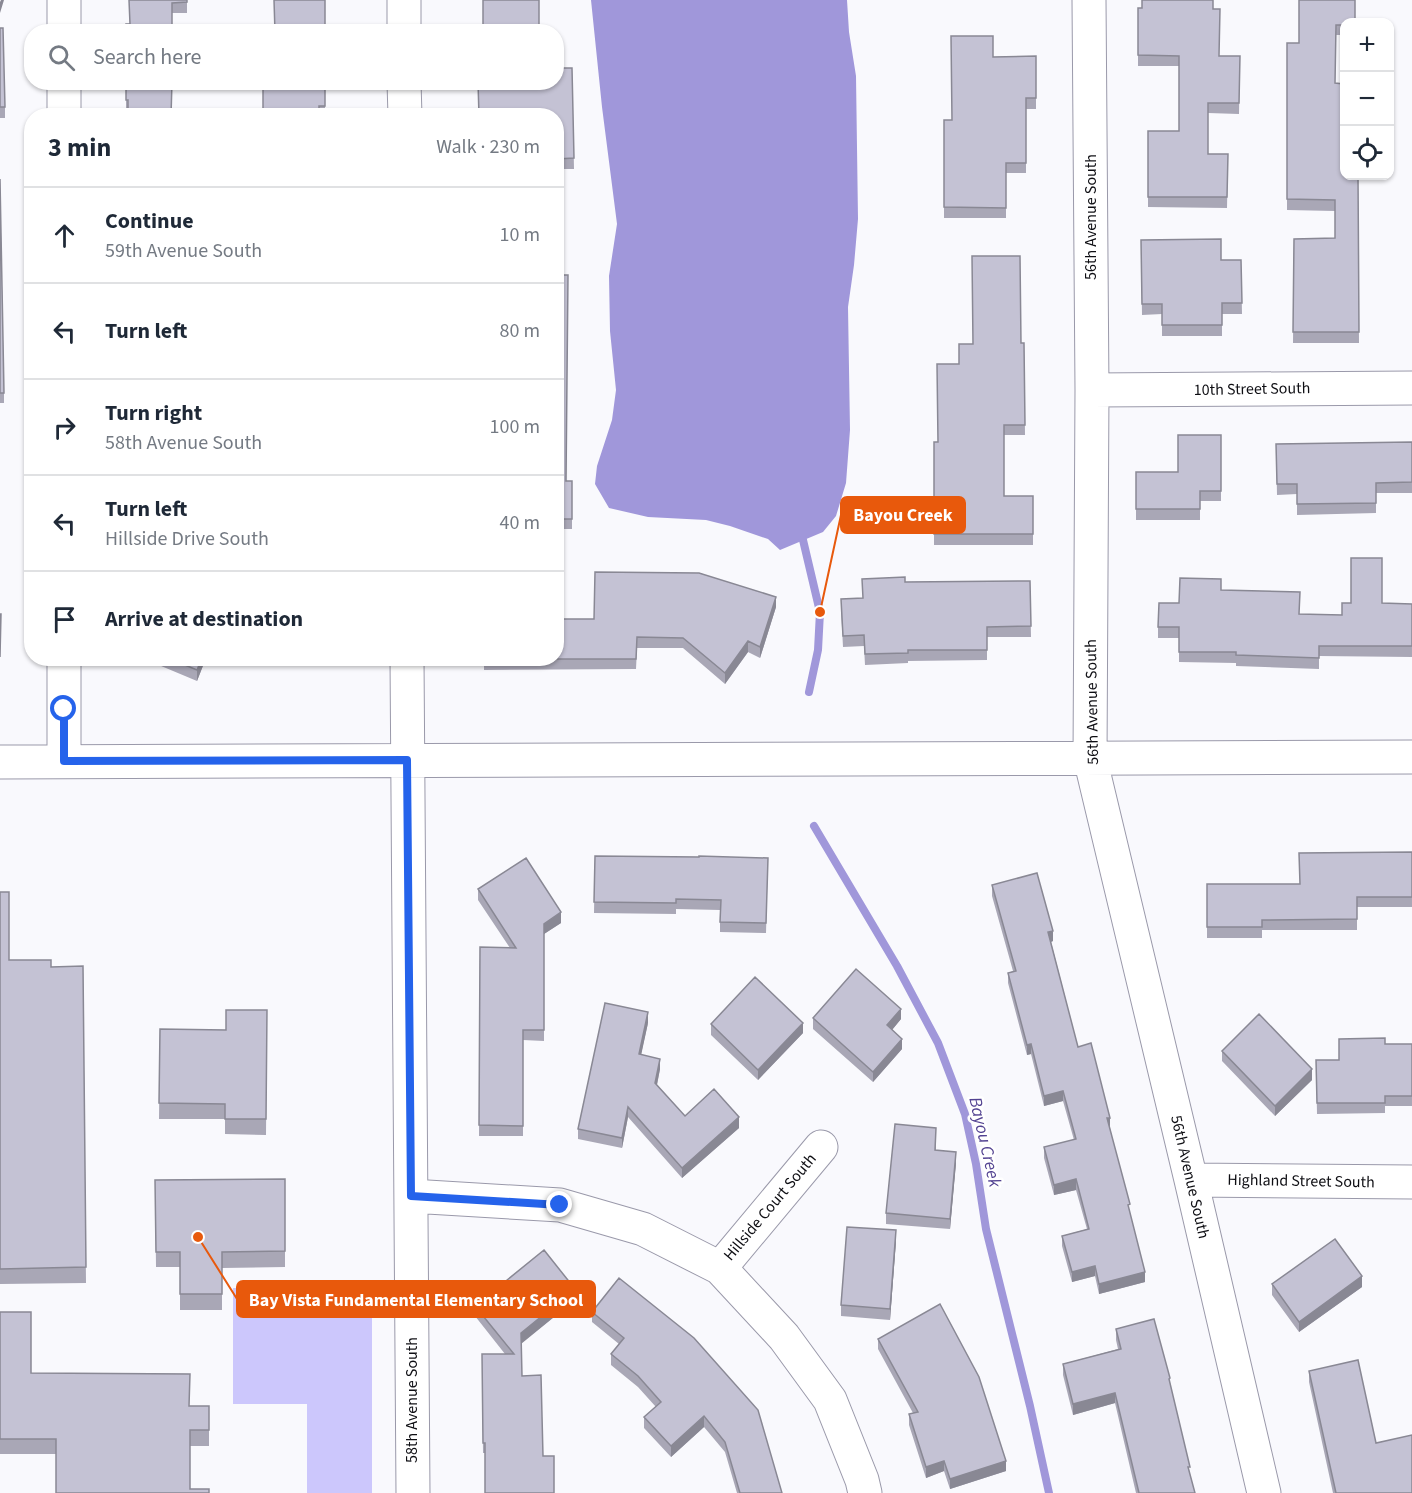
<!DOCTYPE html>
<html lang="en">
<head>
<meta charset="utf-8">
<style>
	:root { --surface:#fff; --page:#f2f2f3; --text:#1f2937; --muted:#747a83; --line:#e0e1e3 }
	body { margin:0; font-family:"Source Sans 3",sans-serif; background:var(--page); color:var(--text) }
	.controls { position:absolute; right:18px; top:18px; display:grid; overflow:hidden; border-radius:12px; box-shadow:0 2px 4px #0004 }
	.controls button { width:54px; height:54px; display:grid; place-items:center; padding:0; border:0; border-bottom:2px solid var(--line); background:var(--surface); color:var(--text); font:30px sans-serif }
	.stop { position:absolute; width:18px; height:18px; margin:-14px; border:4px solid #2563eb; border-radius:50%; background:#fff }
	.stop.end { background:#2563eb; border-color:#fff; box-shadow:0 2px 6px #0008 }
	.list { margin:0; padding:0; list-style:none }
	h2 { display:flex; justify-content:space-between; align-items:center; height:78px; margin:0; padding:0 24px; font-size:26px }
	h2 small { font-size:20px; font-weight:400; color:var(--muted) }
	.list li { display:grid; grid-template-columns:39px 1fr auto; gap:18px; align-items:center; box-sizing:border-box; height:96px; padding:0 24px; border-top:2px solid var(--line) }
	.list b { display:block; font-size:22px; white-space:nowrap }
	.list p { margin:0; font-size:20px; white-space:nowrap; color:var(--muted) }
	.list em { font-size:20px; font-style:normal; color:var(--muted) }
	.icon { flex:none; width:33px; height:33px; fill:none; stroke:currentColor; stroke-width:2; stroke-linecap:round; stroke-linejoin:round }
	.map { position:relative; flex:none; width:1412px; height:1493px; overflow:hidden }
	.search { position:absolute; background:var(--surface); box-shadow:0 2px 4px #0004; left:24px; top:24px; width:540px; height:66px; display:flex; align-items:center; gap:15px; box-sizing:border-box; padding:0 21px; border-radius:24px; color:var(--muted); font-size:22px }
	.panel { position:absolute; background:var(--surface); box-shadow:0 2px 4px #0004; left:24px; top:108px; width:540px; height:558px; border-radius:24px }
	.map>svg:first-child { display:block }
	.green { fill:#ccc7fc }
	.water { fill:#a097da }
	.lines { fill:none; stroke-linecap:round; stroke-linejoin:round }
	.stream { stroke:#a097da; stroke-width:8 }
	.minor-casing { stroke:#9a99aa; stroke-width:35 }
	.minor { stroke:#fff; stroke-width:33 }
	.wall { fill:#a9a7b6 }
	.shaded-wall { fill:#898894 }
	.building { fill:#c4c2d4; stroke:#898894; stroke-width:1.5 }
	.route { stroke:#2563eb; stroke-width:8 }
	.labels { text-anchor:middle; dominant-baseline:central; stroke-width:5; stroke-linejoin:round; paint-order:stroke }
	.street-label { font-size:16px; fill:#0e0e13; stroke:#fff }
	.water-label { font-size:18px; font-style:italic; fill:#524291; stroke:#fff }
	.leader { fill:none; stroke:#e8590c; stroke-width:2 }
	.callout-dot { fill:#e8590c; stroke:#fff; stroke-width:2 }
	.callout { fill:#e8590c; stroke:#e8590c; stroke-width:2 }
	.callout-label { font-size:18px; text-anchor:middle; font-weight:bold; fill:#fff }
</style>
</head>
<body>
<div class="map">
<svg width="1412" height="1493" viewBox="0 0 1412 1493">
	<rect width="100%" height="100%" fill="#f9f9fd"/>
	<path class="green" d="M 233,1288 L 372,1288 L 372,1493 L 307,1493 L 307,1404 L 233,1404 Z"/>
	<path class="water" d="M 591,0 L 847,0 L 849,32 L 856,76 L 858,219 L 854,265 L 848,307 L 850,430 L 846,483 L 836,516 L 823,532 L 780,550 L 768,539 L 730,526 L 706,520 L 648,517 L 609,508 L 595,484 L 597,466 L 612,420 L 616,390 L 610,331 L 609,276 L 617,224 L 602,107 Z"/>
	<g class="lines">
		<path class="stream" d="M 803,540 L 820,612 L 818,650 L 809,692
			M 814,826 L 897,966 L 938,1043 L 965,1114 L 976,1164 L 986,1229 L 1030,1406 L 1049,1493"/>
		<defs>
			<path id="minor" d="M 64,0 L 64,32
				M 404,0 L 404,32
				M 1089,0 L 1092,390 L 1090,758 L 1191,1180 L 1264,1493
				M 64,82 L 64,116
				M 404,82 L 405,116
				M 1092,390 L 1412,388
				M 64,658 L 64,761
				M 407,658 L 413,1493
				M 0,762 L 1412,757
				M 1191,1180 L 1412,1182
				M 411,1196 L 560,1205 L 643,1229 L 720,1268 L 784,1337 L 830,1400 L 862,1480 L 865,1493
				M 720,1268 L 821,1147"/>
		</defs>
		<use href="#minor" class="minor-casing"/>
		<use href="#minor" class="minor"/>
	</g>
	<path class="wall" d="M 129,0 L 187,0 L 187,13 L 172,13 L 130,24 Z
		M 1299,0 L 1344,22 L 1344,35 L 1336,35 L 1335,83 L 1358,176 L 1359,343 L 1293,343 L 1294,239 L 1335,238 L 1335,211 L 1287,210 L 1287,43 L 1299,43 Z
		M 1138,8 L 1213,9 L 1219,56 L 1240,56 L 1239,114 L 1208,113 L 1208,154 L 1228,154 L 1227,208 L 1148,207 L 1148,131 L 1179,131 L 1179,66 L 1138,66 Z
		M 0,28 L 5,107 L 5,118 L 0,118 Z
		M 1036,56 L 1036,109 L 1026,109 L 1026,173 L 1006,173 L 1006,218 L 944,218 L 944,120 L 952,120 L 993,57 Z
		M 572,68 L 574,169 L 556,169 L 556,116 Z
		M 126,82 L 172,82 L 128,111 L 126,111 Z
		M 325,82 L 325,116 L 263,116 Z
		M 0,179 L 4,393 L 4,403 L 0,403 Z
		M 1141,240 L 1221,260 L 1241,260 L 1242,314 L 1222,314 L 1222,336 L 1162,336 L 1162,314 L 1142,315 Z
		M 556,275 L 566,481 L 572,481 L 572,529 L 556,529 Z
		M 1021,343 L 1024,343 L 1025,435 L 1004,435 L 1004,496 L 1033,496 L 1033,545 L 934,545 L 934,442 L 938,442 L 959,364 Z
		M 1221,435 L 1221,501 L 1200,501 L 1200,520 L 1136,520 L 1136,472 L 1178,472 Z
		M 1412,442 L 1412,493 L 1376,493 L 1376,513 L 1297,515 L 1297,494 L 1277,495 L 1276,444 Z
		M 1030,581 L 1031,637 L 987,637 L 987,660 L 908,661 L 908,663 L 865,665 L 864,646 L 843,647 L 841,609 L 863,598 L 905,582 Z
		M 1221,590 L 1300,614 L 1342,615 L 1382,603 L 1412,604 L 1412,657 L 1319,656 L 1319,669 L 1236,666 L 1236,663 L 1179,662 L 1179,638 L 1158,638 L 1158,627 L 1179,603 Z
		M 776,607 L 760,658 L 748,652 L 725,684 L 683,648 L 637,648 L 636,669 L 484,670 L 484,658 L 594,619 Z
		M 142,658 L 206,658 L 197,681 Z
		M 1412,852 L 1412,907 L 1357,907 L 1357,930 L 1262,930 L 1262,938 L 1207,938 L 1207,884 L 1300,884 Z
		M 595,856 L 768,858 L 766,933 L 720,932 L 720,910 L 676,909 L 676,914 L 594,913 Z
		M 992,885 L 1053,941 L 1051,942 L 1078,1047 L 1110,1128 L 1145,1282 L 1099,1294 L 1095,1276 L 1072,1282 L 1062,1246 L 1062,1236 L 1087,1229 L 1076,1190 L 1054,1195 L 1044,1158 L 1044,1147 L 1074,1140 L 1063,1101 L 1044,1106 L 1031,1054 L 1027,1055 L 1008,983 L 1008,973 L 1013,971 L 992,896 Z
		M 478,889 L 561,923 L 544,934 L 544,1041 L 523,1040 L 523,1136 L 479,1136 L 480,947 L 510,948 L 478,900 Z
		M 0,892 L 9,960 L 51,967 L 83,966 L 86,1283 L 0,1284 Z
		M 267,1010 L 266,1135 L 225,1134 L 225,1119 L 159,1119 L 160,1029 L 226,1030 Z
		M 813,1018 L 901,1019 L 892,1030 L 902,1049 L 873,1082 L 813,1029 Z
		M 648,1023 L 641,1054 L 660,1069 L 657,1085 L 685,1116 L 739,1128 L 682,1178 L 628,1117 L 622,1148 L 578,1139 L 578,1129 Z
		M 711,1024 L 803,1033 L 758,1080 L 711,1035 Z
		M 1385,1044 L 1412,1044 L 1412,1106 L 1385,1106 L 1385,1113 L 1317,1114 L 1316,1060 L 1339,1060 Z
		M 1222,1051 L 1312,1080 L 1275,1116 L 1222,1061 Z
		M 936,1138 L 936,1150 L 956,1163 L 950,1229 L 886,1224 L 886,1213 Z
		M 285,1179 L 285,1267 L 222,1268 L 222,1310 L 180,1310 L 180,1267 L 156,1267 L 155,1180 Z
		M 896,1241 L 890,1320 L 841,1316 L 841,1305 Z
		M 619,1278 L 782,1493 L 737,1493 L 725,1452 L 704,1427 L 671,1457 L 644,1428 L 644,1417 L 656,1407 L 638,1387 L 611,1365 L 611,1354 L 619,1344 L 592,1322 L 592,1312 Z
		M 1272,1284 L 1362,1287 L 1299,1332 L 1272,1295 Z
		M 575,1300 L 521,1343 L 485,1453 L 483,1453 L 482,1354 L 505,1354 L 475,1316 L 475,1306 Z
		M 0,1312 L 31,1312 L 31,1373 L 190,1374 L 189,1406 L 209,1406 L 209,1446 L 190,1446 L 190,1489 L 209,1489 L 209,1493 L 56,1493 L 56,1454 L 0,1454 Z
		M 1116,1329 L 1170,1383 L 1190,1474 L 1195,1493 L 1136,1493 L 1115,1403 L 1073,1415 L 1063,1375 L 1063,1364 L 1118,1349 L 1116,1340 Z
		M 878,1339 L 1006,1471 L 950,1489 L 944,1471 L 926,1478 L 909,1425 L 909,1414 L 913,1413 L 878,1349 Z
		M 1309,1371 L 1376,1443 L 1412,1493 L 1333,1493 L 1309,1382 Z"/>
	<path class="shaded-wall" d="M 1,0 L 4,0 L 0,13 L 0,2 Z
		M 776,597 L 776,607 L 760,658 L 760,647 Z
		M 748,641 L 748,652 L 725,684 L 725,673 Z
		M 202,658 L 206,658 L 197,681 L 197,670 Z
		M 561,912 L 561,923 L 544,934 L 544,1041 L 544,924 Z
		M 1053,931 L 1053,941 L 1048,943 L 1048,932 Z
		M 901,1009 L 901,1019 L 887,1036 L 887,1025 Z
		M 648,1012 L 648,1023 L 639,1065 L 639,1054 Z
		M 803,1023 L 803,1033 L 758,1080 L 758,1070 Z
		M 902,1039 L 902,1049 L 873,1082 L 873,1072 Z
		M 1031,1044 L 1031,1054 L 1027,1055 L 1027,1045 Z
		M 660,1059 L 660,1069 L 655,1094 L 655,1083 Z
		M 1312,1069 L 1312,1080 L 1275,1116 L 1275,1106 Z
		M 1063,1091 L 1063,1101 L 1044,1106 L 1044,1096 Z
		M 628,1107 L 628,1117 L 622,1148 L 622,1138 Z
		M 739,1117 L 739,1128 L 682,1178 L 682,1168 Z
		M 1107,1118 L 1110,1118 L 1110,1128 L 1107,1129 Z
		M 956,1152 L 956,1163 L 950,1229 L 950,1219 Z
		M 1076,1179 L 1076,1190 L 1054,1195 L 1054,1185 Z
		M 896,1230 L 896,1241 L 890,1320 L 890,1309 Z
		M 1095,1266 L 1095,1276 L 1072,1282 L 1072,1272 Z
		M 1145,1272 L 1145,1282 L 1099,1294 L 1099,1284 Z
		M 1362,1276 L 1362,1287 L 1299,1332 L 1299,1322 Z
		M 575,1289 L 575,1300 L 521,1344 L 521,1333 Z
		M 1115,1393 L 1115,1403 L 1073,1415 L 1073,1404 Z
		M 704,1416 L 704,1427 L 671,1457 L 671,1446 Z
		M 944,1461 L 944,1471 L 926,1478 L 926,1467 Z
		M 1006,1461 L 1006,1471 L 950,1489 L 950,1479 Z"/>
	<path class="building" d="M 129,0 L 187,0 L 187,2 L 172,3 L 172,32 L 126,32 L 126,24 L 130,24 Z
		M 274,0 L 325,0 L 325,32 L 275,32 Z
		M 483,0 L 539,0 L 539,32 L 483,32 Z
		M 1142,0 L 1213,0 L 1213,9 L 1220,9 L 1219,56 L 1240,56 L 1239,103 L 1208,103 L 1208,154 L 1228,154 L 1227,197 L 1148,197 L 1148,131 L 1179,131 L 1179,56 L 1138,55 L 1138,8 L 1142,8 Z
		M 1299,0 L 1355,0 L 1355,22 L 1344,22 L 1344,25 L 1336,25 L 1335,83 L 1344,84 L 1344,176 L 1358,176 L 1359,332 L 1293,332 L 1294,239 L 1335,238 L 1335,200 L 1287,199 L 1287,43 L 1299,43 Z
		M 0,28 L 3,28 L 5,107 L 0,107 Z
		M 951,36 L 993,36 L 993,57 L 1036,56 L 1036,98 L 1026,98 L 1026,163 L 1006,163 L 1006,208 L 944,207 L 944,120 L 952,120 Z
		M 556,68 L 572,68 L 574,158 L 556,159 L 556,116 L 479,116 L 478,82 L 556,82 Z
		M 126,82 L 172,82 L 171,116 L 128,116 L 128,100 L 126,100 Z
		M 263,82 L 325,82 L 325,106 L 319,106 L 319,116 L 263,116 Z
		M 0,179 L 4,393 L 0,393 Z
		M 1221,239 L 1221,260 L 1241,260 L 1242,303 L 1222,303 L 1222,325 L 1162,325 L 1162,304 L 1142,304 L 1141,240 Z
		M 972,256 L 1020,256 L 1021,343 L 1024,343 L 1025,425 L 1004,425 L 1004,496 L 1033,496 L 1033,534 L 934,534 L 934,442 L 938,442 L 937,364 L 959,364 L 959,344 L 973,344 Z
		M 556,275 L 568,275 L 566,481 L 572,481 L 572,519 L 556,519 Z
		M 1178,435 L 1221,435 L 1221,491 L 1200,491 L 1200,509 L 1136,509 L 1136,472 L 1178,472 Z
		M 1412,442 L 1412,482 L 1376,483 L 1376,503 L 1297,504 L 1297,484 L 1277,484 L 1276,444 Z
		M 1351,558 L 1382,558 L 1382,603 L 1412,604 L 1412,646 L 1319,646 L 1319,658 L 1236,655 L 1236,652 L 1179,652 L 1179,627 L 1158,627 L 1159,603 L 1179,603 L 1180,578 L 1221,579 L 1221,590 L 1300,592 L 1299,614 L 1342,615 L 1342,603 L 1351,603 Z
		M 595,572 L 699,573 L 776,597 L 760,647 L 748,641 L 725,673 L 683,638 L 637,637 L 636,659 L 484,659 L 556,658 L 556,619 L 594,619 Z
		M 905,577 L 905,582 L 1030,581 L 1031,626 L 987,627 L 987,650 L 908,650 L 908,653 L 865,654 L 864,635 L 843,636 L 841,599 L 863,598 L 862,579 Z
		M 0,614 L 1,614 L 0,657 Z
		M 168,658 L 202,658 L 197,670 Z
		M 1412,852 L 1412,897 L 1357,897 L 1357,919 L 1262,920 L 1262,927 L 1207,927 L 1207,884 L 1300,884 L 1299,853 Z
		M 595,856 L 699,857 L 699,856 L 768,858 L 766,923 L 720,922 L 721,900 L 676,899 L 676,903 L 594,902 Z
		M 526,858 L 561,912 L 544,924 L 544,1030 L 523,1030 L 523,1126 L 479,1125 L 480,947 L 516,948 L 478,889 Z
		M 1037,873 L 1053,931 L 1048,932 L 1078,1047 L 1091,1043 L 1110,1118 L 1107,1118 L 1130,1204 L 1128,1205 L 1145,1272 L 1099,1284 L 1095,1266 L 1072,1272 L 1062,1236 L 1089,1229 L 1076,1179 L 1054,1185 L 1044,1147 L 1076,1139 L 1063,1091 L 1044,1096 L 1031,1044 L 1027,1045 L 1008,973 L 1016,971 L 992,885 Z
		M 0,892 L 9,892 L 9,960 L 51,960 L 51,967 L 83,966 L 86,1267 L 0,1269 Z
		M 856,969 L 901,1009 L 887,1025 L 902,1039 L 873,1072 L 813,1018 Z
		M 755,977 L 803,1023 L 758,1070 L 711,1024 Z
		M 605,1003 L 648,1012 L 639,1054 L 660,1059 L 655,1083 L 685,1116 L 714,1089 L 739,1117 L 682,1168 L 628,1107 L 622,1138 L 578,1129 Z
		M 226,1010 L 267,1010 L 266,1119 L 225,1119 L 225,1104 L 159,1103 L 160,1029 L 226,1030 Z
		M 1259,1014 L 1312,1069 L 1275,1106 L 1222,1051 Z
		M 1385,1038 L 1385,1044 L 1412,1044 L 1412,1096 L 1385,1096 L 1385,1103 L 1317,1103 L 1316,1060 L 1339,1060 L 1339,1039 Z
		M 895,1124 L 936,1128 L 935,1150 L 956,1152 L 950,1219 L 886,1213 Z
		M 285,1179 L 285,1251 L 222,1252 L 222,1294 L 180,1294 L 180,1252 L 156,1252 L 155,1180 Z
		M 847,1227 L 896,1230 L 890,1309 L 841,1305 Z
		M 1335,1239 L 1362,1276 L 1299,1322 L 1272,1284 Z
		M 544,1250 L 575,1289 L 521,1333 L 522,1376 L 541,1375 L 543,1456 L 554,1456 L 554,1493 L 485,1493 L 485,1443 L 483,1443 L 482,1354 L 514,1354 L 475,1306 Z
		M 619,1278 L 694,1338 L 758,1410 L 782,1493 L 740,1493 L 725,1442 L 704,1416 L 671,1446 L 644,1417 L 661,1402 L 638,1376 L 611,1354 L 624,1338 L 592,1312 Z
		M 940,1304 L 979,1377 L 1006,1461 L 950,1479 L 944,1461 L 926,1467 L 909,1414 L 918,1412 L 878,1339 Z
		M 0,1312 L 31,1312 L 31,1373 L 190,1374 L 189,1406 L 209,1406 L 209,1430 L 190,1430 L 190,1489 L 209,1489 L 209,1493 L 56,1493 L 56,1439 L 0,1439 Z
		M 1154,1319 L 1170,1378 L 1169,1379 L 1190,1467 L 1188,1467 L 1195,1493 L 1139,1493 L 1115,1393 L 1073,1404 L 1063,1364 L 1121,1349 L 1116,1329 Z
		M 1358,1360 L 1376,1443 L 1412,1435 L 1412,1493 L 1336,1493 L 1309,1371 Z"/>
	<g class="lines">
		<path class="route" d="M 64,709 L 64,761 L 407,760 L 411,1196 L 560,1205"/>
	</g>
	<g class="labels">
		<g class="street-label">
			<text transform="translate(1091 217) rotate(-90)">56th Avenue South</text>
			<text transform="translate(1252 389) rotate(-1)">10th Street South</text>
			<text transform="translate(1092 702) rotate(-91)">56th Avenue South</text>
			<text transform="translate(1190 1177) rotate(77)">56th Avenue South</text>
			<text transform="translate(1301 1181) rotate(1)">Highland Street South</text>
			<text transform="translate(770 1207) rotate(-50)">Hillside Court South</text>
			<text transform="translate(412 1400) rotate(-90)">58th Avenue South</text>
		</g>
		<g class="water-label">
			<text transform="translate(985 1142) rotate(77)">Bayou Creek</text>
		</g>
	</g>
	<path class="leader" d="M820 612L841 515M198 1237L237 1299"/>
	<g class="callout-dot">
		<circle cx="820" cy="612" r="6"/>
		<circle cx="198" cy="1237" r="6"/>
	</g>
	<g class="callout">
		<rect x="841" y="497" width="124" height="36" rx="6"/>
		<rect x="237" y="1281" width="358" height="36" rx="6"/>
	</g>
	<g class="callout-label">
		<text x="903" y="521">Bayou Creek</text>
		<text x="416" y="1306">Bay Vista Fundamental Elementary School</text>
	</g>
</svg>
<div class="controls">
<button>+</button>
<button>−</button>
<button><svg class="icon" aria-label="locate" viewBox="0 0 24 24"><circle cx="12" cy="12" r="6"/><path d="M12 2v4M12 18v4M2 12h4M18 12h4"/></svg></button>
</div>
<div class="stop" style="left:64px;top:709px"></div>
<div class="stop end" style="left:560px;top:1205px"></div>
<div class="search"><svg class="icon" aria-label="search" viewBox="0 0 24 24"><circle cx="10" cy="10" r="6"/><path d="M15 15l6 6"/></svg>Search here</div>
<section class="panel">
<h2>3 min<small>Walk · 230 m</small></h2>
<ul class="list">
<li><svg class="icon" aria-label="ahead" viewBox="0 0 24 24"><path d="M12 20V5M6 11l6-6 6 6"/></svg><div><b>Continue</b><p>59th Avenue South</p></div><em>10 m</em></li>
<li><svg class="icon" aria-label="left" viewBox="0 0 24 24"><path d="M17 20v-9H6M10 6l-5 5 5 5"/></svg><div><b>Turn left</b></div><em>80 m</em></li>
<li><svg class="icon" aria-label="right" viewBox="0 0 24 24"><path d="M7 20v-9h11M14 6l5 5-5 5"/></svg><div><b>Turn right</b><p>58th Avenue South</p></div><em>100 m</em></li>
<li><svg class="icon" aria-label="left" viewBox="0 0 24 24"><path d="M17 20v-9H6M10 6l-5 5 5 5"/></svg><div><b>Turn left</b><p>Hillside Drive South</p></div><em>40 m</em></li>
<li><svg class="icon" aria-label="arrive" viewBox="0 0 24 24"><path d="M6 21V4h12l-3 4 3 4H6"/></svg><div><b>Arrive at destination</b></div></li>
</ul>
</section>
</div>
</body>
</html>
